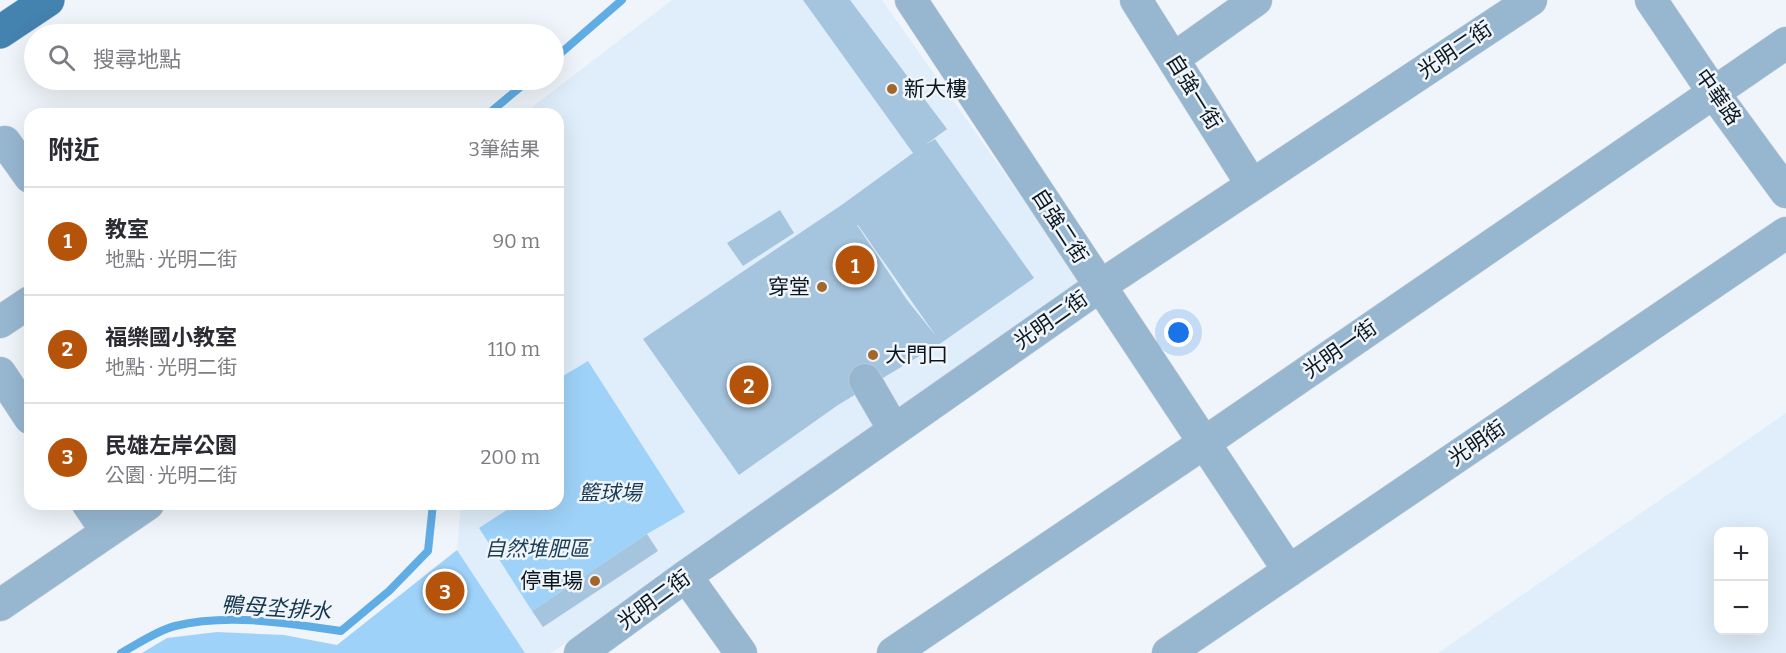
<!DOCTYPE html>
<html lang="zh-TW">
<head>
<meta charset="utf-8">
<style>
	:root { --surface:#fff; --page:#f2f2f3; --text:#2b2b33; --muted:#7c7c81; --line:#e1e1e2; --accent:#b45309 }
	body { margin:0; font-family:Bitter,"Noto Sans TC",serif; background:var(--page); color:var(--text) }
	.controls { position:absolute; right:18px; bottom:18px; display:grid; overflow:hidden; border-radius:12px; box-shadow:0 6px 24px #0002 }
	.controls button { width:54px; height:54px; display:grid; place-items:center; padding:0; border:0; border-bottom:2px solid var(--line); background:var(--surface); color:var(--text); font:30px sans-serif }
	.you { position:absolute; left:1179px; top:333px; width:21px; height:21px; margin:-15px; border:4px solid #fff; border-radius:50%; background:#1a73e8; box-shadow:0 0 0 9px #1a73e833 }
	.badge { display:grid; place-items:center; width:39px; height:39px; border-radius:50%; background:var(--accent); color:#fff; font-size:20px; font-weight:700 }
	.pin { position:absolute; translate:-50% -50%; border:3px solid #fff; box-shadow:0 2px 6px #0006 }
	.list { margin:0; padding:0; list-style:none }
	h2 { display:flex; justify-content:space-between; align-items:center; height:78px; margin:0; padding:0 24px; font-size:26px }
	h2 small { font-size:20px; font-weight:400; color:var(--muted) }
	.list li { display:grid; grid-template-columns:39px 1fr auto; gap:18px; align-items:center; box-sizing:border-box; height:108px; padding:0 24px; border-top:2px solid var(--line) }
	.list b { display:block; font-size:22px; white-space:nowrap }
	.list p { margin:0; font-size:20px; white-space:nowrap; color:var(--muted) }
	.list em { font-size:20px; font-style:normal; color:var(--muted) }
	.icon { flex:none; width:33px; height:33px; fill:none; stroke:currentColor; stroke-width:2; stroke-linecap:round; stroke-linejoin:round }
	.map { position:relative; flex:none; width:1786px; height:653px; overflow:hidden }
	.search { position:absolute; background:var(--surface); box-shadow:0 6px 24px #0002; left:24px; top:24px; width:540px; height:66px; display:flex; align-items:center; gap:15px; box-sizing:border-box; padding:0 21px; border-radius:33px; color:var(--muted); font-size:22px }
	.panel { position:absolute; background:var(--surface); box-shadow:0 6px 24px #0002; left:24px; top:108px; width:540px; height:402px; border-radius:18px }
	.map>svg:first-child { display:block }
	.built { fill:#dfeefa; fill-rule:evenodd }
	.green { fill:#9fd2f9 }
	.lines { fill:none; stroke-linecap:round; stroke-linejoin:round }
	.stream { stroke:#60ade5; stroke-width:8 }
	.building { fill:#a5c4dd; fill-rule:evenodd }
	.minor-casing { stroke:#cbd1d7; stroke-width:33 }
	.major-casing { stroke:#cbd1d7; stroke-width:34 }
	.minor { stroke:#97b7d1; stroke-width:32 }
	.major { stroke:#4482b0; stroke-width:33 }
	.poi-dot { fill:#a4672a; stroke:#eff5fa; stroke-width:2 }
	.labels { text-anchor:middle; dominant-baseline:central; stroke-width:5; stroke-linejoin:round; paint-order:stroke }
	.street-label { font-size:21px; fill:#0b171f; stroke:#eff5fa }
	.poi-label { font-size:21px; fill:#0b171f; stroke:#eff5fa; text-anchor:start }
	.park-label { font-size:21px; font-style:italic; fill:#1c3d55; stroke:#eff5fa }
	.water-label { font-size:22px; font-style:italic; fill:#15364d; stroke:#eff5fa }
</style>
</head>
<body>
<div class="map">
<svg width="1786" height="653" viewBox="0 0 1786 653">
	<rect width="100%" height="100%" fill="#eff5fa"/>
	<path class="built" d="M 672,0 L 882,0 L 1084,286 L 551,653 L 525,653 L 457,550 L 461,504 L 558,504 L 558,114 L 523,114 Z
		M 1786,413 L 1786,653 L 1438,653 ZM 1718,532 L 1764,532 L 1764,630 L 1718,630 Z"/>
	<path class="green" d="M 588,361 L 685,512 L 647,534 L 532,611 L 479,528 L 516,504 L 558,504 L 558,379 Z
		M 457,550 L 525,653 L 142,653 L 167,638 L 217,632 L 284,635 L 337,645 Z"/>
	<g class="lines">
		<path class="stream" d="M 554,59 L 622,0
			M 488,114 L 529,80
			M 121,653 C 136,645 158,630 175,626 C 228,613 287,623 341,631 L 389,591 L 428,551 L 433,504"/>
	</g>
	<path class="building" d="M 803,0 L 850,0 L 947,129 L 925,145 L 935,139 L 1034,278 L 941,343 L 838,405 L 739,475 L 643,339 L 843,204 L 913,153 ZM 857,225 L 858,225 L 936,336 L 907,300 Z
		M 780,210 L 794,233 L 743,266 L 727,243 Z
		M 647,534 L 658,551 L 543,627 L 532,611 Z"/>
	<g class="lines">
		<defs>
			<path id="minor" d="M 911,0 L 1289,571
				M 1136,0 L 1252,185
				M 1651,0 L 1713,92 L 1786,192
				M 1173,59 L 1256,0
				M 5,142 L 30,177
				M 0,322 L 30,302
				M 0,373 L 30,418
				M 865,380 L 894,430
				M 88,504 L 107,532
				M 686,576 L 741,653
				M 0,605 L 148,504
				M 580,653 L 686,576 L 1100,286 L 1531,0
				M 893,653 L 1204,443 L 1786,43
				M 1168,653 L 1786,233"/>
			<path id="major" d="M 0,32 L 48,0"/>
		</defs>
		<use href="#minor" class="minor-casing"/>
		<use href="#major" class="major-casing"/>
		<use href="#minor" class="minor"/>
		<use href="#major" class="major"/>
	</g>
	<g class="poi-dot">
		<circle cx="892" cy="89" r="6"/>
		<circle cx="822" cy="287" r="6"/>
		<circle cx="873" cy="355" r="6"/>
		<circle cx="595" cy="581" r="6"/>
	</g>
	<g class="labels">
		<g class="street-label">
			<text transform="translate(1455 50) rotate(-34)">光明二街</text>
			<text transform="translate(1194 92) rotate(58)">自強一街</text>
			<text transform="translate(1718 97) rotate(55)">中華路</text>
			<text transform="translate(1060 226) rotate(57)">自強二街</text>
			<text transform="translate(1051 320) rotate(-35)">光明二街</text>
			<text transform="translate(1340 349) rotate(-35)">光明一街</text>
			<text transform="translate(1477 443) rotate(-34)">光明街</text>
			<text transform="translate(654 600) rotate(-36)">光明二街</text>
		</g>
		<g class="poi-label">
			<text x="904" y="89">新大樓</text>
			<text x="810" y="287" text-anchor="end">穿堂</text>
			<text x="885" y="355">大門口</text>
			<text x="583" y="581" text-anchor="end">停車場</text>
		</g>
		<g class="park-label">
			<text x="610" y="493">籃球場</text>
			<text x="537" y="549">自然堆肥區</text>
		</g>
		<g class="water-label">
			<text transform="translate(276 608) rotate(4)">鴨母坔排水</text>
		</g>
	</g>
</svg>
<div class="controls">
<button>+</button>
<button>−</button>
</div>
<div class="you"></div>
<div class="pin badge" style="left:855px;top:265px">1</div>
<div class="pin badge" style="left:749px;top:385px">2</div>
<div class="pin badge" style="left:445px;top:591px">3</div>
<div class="search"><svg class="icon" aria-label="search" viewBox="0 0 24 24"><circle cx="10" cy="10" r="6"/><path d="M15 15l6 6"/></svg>搜尋地點</div>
<section class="panel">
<h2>附近<small>3筆結果</small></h2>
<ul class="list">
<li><span class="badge">1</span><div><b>教室</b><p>地點 · 光明二街</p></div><em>90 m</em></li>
<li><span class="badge">2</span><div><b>福樂國小教室</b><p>地點 · 光明二街</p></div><em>110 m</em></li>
<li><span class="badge">3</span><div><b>民雄左岸公園</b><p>公園 · 光明二街</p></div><em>200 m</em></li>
</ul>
</section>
</div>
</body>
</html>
